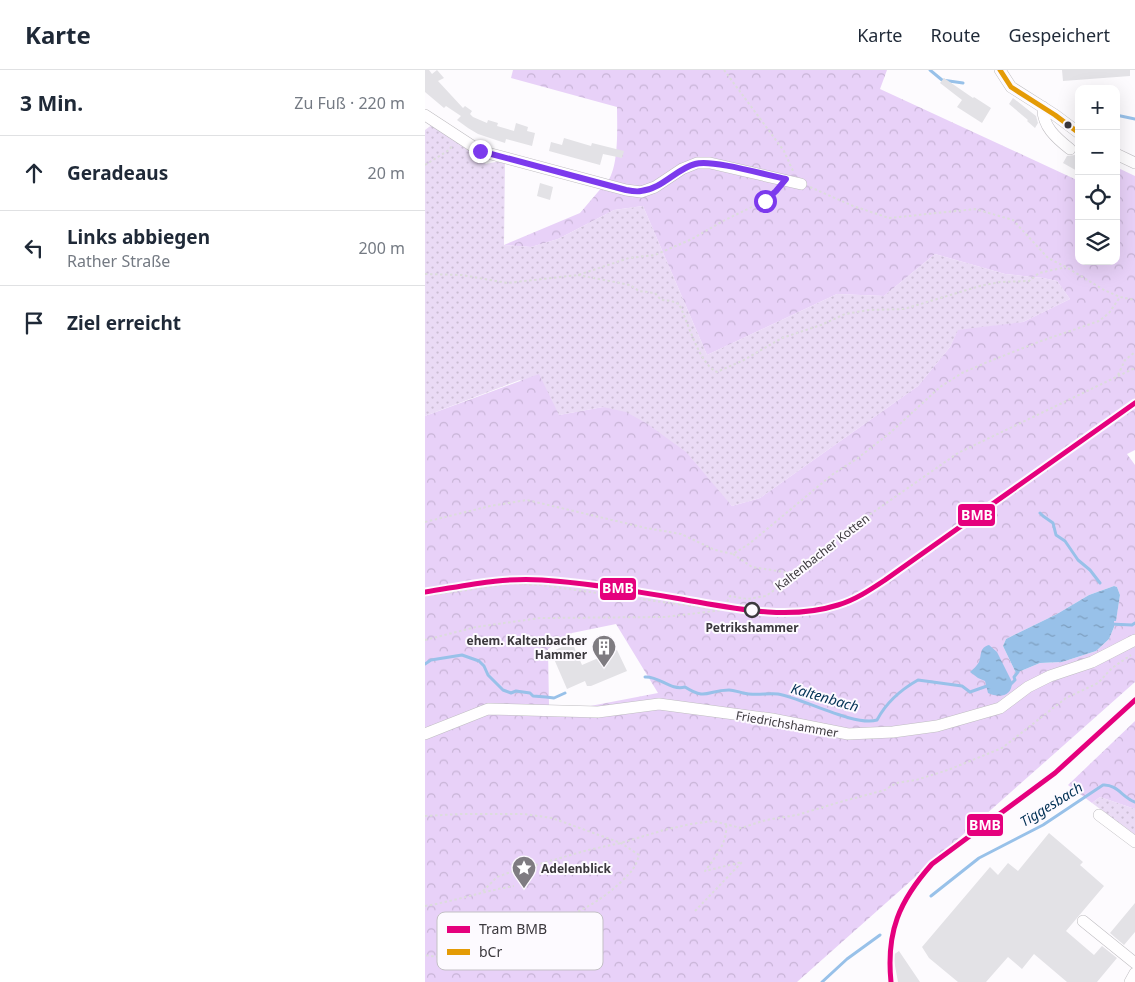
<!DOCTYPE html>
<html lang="de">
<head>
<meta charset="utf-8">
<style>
	:root { --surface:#fff; --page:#f6f6f7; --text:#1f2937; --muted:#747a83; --line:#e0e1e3 }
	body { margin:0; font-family:"Noto Sans",sans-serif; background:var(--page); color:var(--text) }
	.controls { position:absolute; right:15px; top:15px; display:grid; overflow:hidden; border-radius:10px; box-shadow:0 5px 20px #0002 }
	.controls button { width:45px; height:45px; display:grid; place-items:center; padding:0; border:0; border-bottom:1px solid var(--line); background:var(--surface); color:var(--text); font:25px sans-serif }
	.stop { position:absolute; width:15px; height:15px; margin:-11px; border:4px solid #7c3aed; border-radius:50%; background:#fff }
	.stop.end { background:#7c3aed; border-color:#fff; box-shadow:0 1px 5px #0008 }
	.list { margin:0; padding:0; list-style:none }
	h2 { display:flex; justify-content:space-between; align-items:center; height:65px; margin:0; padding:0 20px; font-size:21px }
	h2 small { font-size:16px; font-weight:400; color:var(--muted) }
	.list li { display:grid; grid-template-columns:32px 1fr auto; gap:15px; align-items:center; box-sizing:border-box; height:75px; padding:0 20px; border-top:1px solid var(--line) }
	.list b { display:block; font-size:19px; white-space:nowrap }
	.list p { margin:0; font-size:16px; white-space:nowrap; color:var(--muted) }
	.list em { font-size:16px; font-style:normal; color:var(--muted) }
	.icon { flex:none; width:28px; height:28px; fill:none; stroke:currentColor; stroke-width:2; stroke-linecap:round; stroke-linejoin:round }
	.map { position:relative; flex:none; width:710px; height:912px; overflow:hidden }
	header { display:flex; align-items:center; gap:30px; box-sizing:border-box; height:70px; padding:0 25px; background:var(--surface); border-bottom:1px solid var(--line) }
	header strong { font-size:24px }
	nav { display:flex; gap:28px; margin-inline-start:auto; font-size:18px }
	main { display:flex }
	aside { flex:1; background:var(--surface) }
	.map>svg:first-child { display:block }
	.green { fill:url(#green-dots) }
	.forest { fill:url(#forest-crowns); fill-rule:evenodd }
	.water { fill:url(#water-ripples) }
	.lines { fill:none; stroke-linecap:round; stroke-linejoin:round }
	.stream { stroke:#98c1e9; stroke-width:3 }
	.building { fill:#e3e2e6 }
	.minor-casing { stroke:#bfbdc1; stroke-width:12 }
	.path { stroke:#dcdcdc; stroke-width:2; stroke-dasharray:2.5 2.5; stroke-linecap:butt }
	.minor { stroke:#fffeff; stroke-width:11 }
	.bus-1-casing { stroke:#fdfaff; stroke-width:9 }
	.bus-1 { stroke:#e49b06; stroke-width:5 }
	.tram-1-casing { stroke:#fdfaff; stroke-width:9 }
	.tram-1 { stroke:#e5007d; stroke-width:5 }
	.route { stroke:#7c3aed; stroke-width:6 }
	.bus-dot { fill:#3b383d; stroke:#fdfaff; stroke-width:2 }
	.stop-dot { fill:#fdfaff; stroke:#3b383d; stroke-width:2.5 }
	.labels { text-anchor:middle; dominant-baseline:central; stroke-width:4; stroke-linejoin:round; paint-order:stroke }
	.street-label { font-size:12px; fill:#3b383d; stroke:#fdfaff }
	.stop-label { font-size:12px; font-weight:bold; fill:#3b383d; stroke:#fdfaff }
	.poi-label { font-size:12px; font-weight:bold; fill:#3b383d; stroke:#fdfaff; text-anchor:end }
	.water-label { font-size:14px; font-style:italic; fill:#003054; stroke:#fdfaff }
	.key { fill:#fdfaff; stroke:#c3c0c5; stroke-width:1 }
	.key-label { font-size:14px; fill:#3b383d }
	.line-badge { stroke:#fdfaff; stroke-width:2 }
	.badge-label { font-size:14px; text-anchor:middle; font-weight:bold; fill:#fff }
</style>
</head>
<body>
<header>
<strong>Karte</strong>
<nav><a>Karte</a><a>Route</a><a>Gespeichert</a></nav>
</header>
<main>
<aside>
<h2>3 Min.<small>Zu Fuß · 220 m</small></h2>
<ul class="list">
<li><svg class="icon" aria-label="ahead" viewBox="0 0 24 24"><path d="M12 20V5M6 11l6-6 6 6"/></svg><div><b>Geradeaus</b></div><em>20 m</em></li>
<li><svg class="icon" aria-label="left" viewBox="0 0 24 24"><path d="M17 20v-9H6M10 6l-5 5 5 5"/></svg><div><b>Links abbiegen</b><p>Rather Straße</p></div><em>200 m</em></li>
<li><svg class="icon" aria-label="arrive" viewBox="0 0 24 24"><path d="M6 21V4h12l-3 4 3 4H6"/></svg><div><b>Ziel erreicht</b></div></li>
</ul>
</aside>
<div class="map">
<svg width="710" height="912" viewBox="0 0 710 912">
	<defs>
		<pattern id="green-dots" width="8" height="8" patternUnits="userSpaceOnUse" patternTransform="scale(1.25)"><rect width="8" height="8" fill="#eadbf5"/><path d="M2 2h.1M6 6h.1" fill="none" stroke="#cabdd3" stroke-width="1.8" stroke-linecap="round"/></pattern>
		<pattern id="forest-crowns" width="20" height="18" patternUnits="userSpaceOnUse" patternTransform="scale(1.25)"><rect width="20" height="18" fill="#e8d1f8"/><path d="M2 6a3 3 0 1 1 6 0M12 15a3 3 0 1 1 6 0" fill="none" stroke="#c8b4d6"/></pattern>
		<pattern id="water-ripples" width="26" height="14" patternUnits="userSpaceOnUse" patternTransform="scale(1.25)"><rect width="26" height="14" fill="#98c1e9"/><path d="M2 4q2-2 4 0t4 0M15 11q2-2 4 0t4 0" fill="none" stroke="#7d9ebe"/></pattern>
	</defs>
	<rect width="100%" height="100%" fill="#fdfbfe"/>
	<path class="green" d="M 8,54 L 61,94 L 80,90 L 79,175 L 106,177 L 133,169 L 189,140 L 218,136 L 282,285 L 412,224 L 459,226 L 510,184 L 580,204 L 618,208 L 632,211 L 645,229 L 598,252 L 533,261 L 525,277 L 493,316 L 335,428 L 307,436 L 291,419 L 178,337 L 134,345 L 95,310 L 0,346 L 0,60 Z
		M 675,727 L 710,739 L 710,765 L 667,733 Z"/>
	<path class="forest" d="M 88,0 L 462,0 L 455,19 L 654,111 L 654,191 L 691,191 L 691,97 L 710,106 L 710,380 L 702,384 L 710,395 L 710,612 L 372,912 L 0,912 L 0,346 L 114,304 L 134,345 L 178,337 L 201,342 L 221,353 L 261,382 L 307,436 L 335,428 L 493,316 L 525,277 L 533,260 L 598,252 L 645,229 L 632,211 L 618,208 L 580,204 L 510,184 L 459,226 L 412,224 L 282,285 L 218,136 L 189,140 L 133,169 L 106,177 L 79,175 L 155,143 L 178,116 C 195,105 192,56 192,37 L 86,8 ZM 689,516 L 692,517 L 695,525 L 691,550 L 689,550 L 689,557 L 684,569 L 671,581 L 637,592 L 615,593 L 591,603 L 578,576 L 581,569 L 632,544 L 664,525 ZM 191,554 L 233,623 L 160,637 L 124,635 L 123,579 L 147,563 Z
		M 710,651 L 710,739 L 675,727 L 667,733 L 643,715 Z"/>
	<path class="water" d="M 689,516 L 692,517 L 695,525 L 691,551 L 689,551 L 689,557 L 684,569 L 671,581 L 637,592 L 615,593 L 591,603 L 578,576 L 581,569 L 632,544 L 664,525 Z
		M 564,575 L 572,582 L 587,612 C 587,627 574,628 563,623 L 560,611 L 553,608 L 545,602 C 548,599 552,596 554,592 C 557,584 554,578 564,575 Z"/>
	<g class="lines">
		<path class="stream" d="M 505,0 L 517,10 L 538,13
			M 691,45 L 710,49
			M 615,443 L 618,446 L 628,453 L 631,465 L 640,471 L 653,490 L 665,500 L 675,513
			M 685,554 L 707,555 L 710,553
			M 0,594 L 6,590 L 37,585 L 54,591 L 59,596 L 63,605 L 78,620 L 86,623 L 91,621 L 105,623 L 108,626 L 121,627 L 129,628 L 140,623
			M 220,607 C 235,606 245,621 260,617 C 282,631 282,620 304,620 C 309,620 313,622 318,623 C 329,626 342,623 353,624 C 377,628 430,657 452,650 C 461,633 477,619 493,610 L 537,616 L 545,622 L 562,616 L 565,617
			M 586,614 L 590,610 L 589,607 L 593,602
			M 506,826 L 554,788 L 618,755 L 678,715 C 692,714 698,728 710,732
			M 397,912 L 422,889 L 455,865"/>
	</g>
	<path class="building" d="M 0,0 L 4,0 L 7,4 L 12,0 L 19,8 L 13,11 L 38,38 L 40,36 L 47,41 L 45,44 L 48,47 L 62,53 L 63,50 L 73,53 L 72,56 L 89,61 L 91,53 L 103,57 L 102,61 L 110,63 L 107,76 L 81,69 L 80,73 L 53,64 L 43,58 L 32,50 L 36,46 L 21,36 L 19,38 L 0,22 Z
		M 637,0 L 705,0 L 705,6 L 638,11 Z
		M 519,8 L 548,28 L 549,27 L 566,38 L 557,53 L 532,37 L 537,30 L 515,13 Z
		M 588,28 L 611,46 L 613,53 L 610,58 L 602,51 L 603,50 L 584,34 Z
		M 139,68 L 166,76 L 167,73 L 199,81 L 197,88 L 178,84 L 175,95 L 124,81 L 126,72 L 137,75 Z
		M 650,85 L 654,87 L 654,102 L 638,93 L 642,86 Z
		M 115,113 L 128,117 L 125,130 L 112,126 Z
		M 147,572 L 157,595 L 192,580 L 202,601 L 166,616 L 162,616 L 160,611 L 142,619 L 126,582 Z
		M 624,763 L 658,792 L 655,795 L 679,816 L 641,861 L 669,885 L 677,876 L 692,888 L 672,912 L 642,912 L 609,884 L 597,899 L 583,887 L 561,912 L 533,912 L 504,888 L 497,877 L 565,797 L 573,805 L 583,793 L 593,801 Z
		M 710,833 L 710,862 L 699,875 L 685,863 Z
		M 474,881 L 495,912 L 473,912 L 468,885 Z"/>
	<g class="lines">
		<defs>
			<path id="minor" d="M 575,0 L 586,17 L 630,45 L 654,63
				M 618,37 C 617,56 631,68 645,79
				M 0,45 L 55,81 L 201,120 L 216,122 L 230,117 L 257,99 L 272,93 L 285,93 L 376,114
				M 691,84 L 710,93
				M 0,664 L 63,639 L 173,642 L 234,634 L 347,649 L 423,664 L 468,662 L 512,656 L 575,638 L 603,617 L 625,606 L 667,592 L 710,570
				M 674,745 L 710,772
				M 658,851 L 710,893
				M 705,912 L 710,903"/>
		</defs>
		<use href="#minor" class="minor-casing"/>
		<path class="path" d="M 299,0 L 359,81 L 368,101
			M 0,95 L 24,80 L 27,76
			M 385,117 L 428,136 L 464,148 L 550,139 L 588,150 L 623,188 L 641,197 L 679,220 L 695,227 L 710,230
			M 0,204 L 37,205 L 82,213 L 153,205 L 204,188 L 230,185 L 267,169 L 300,150 L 339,131 L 353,119
			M 153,205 L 205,215 L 214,221 L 230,223 L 236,230 L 246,231 L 254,234 C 263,252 274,294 292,302 L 319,290 L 357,268 L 396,255 L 420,244 L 444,240 L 479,239 L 555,216 L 575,212 L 604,211 L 614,203 L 641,197
			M 693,305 L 700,290 L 710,282
			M 0,452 L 65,436 L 102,430 L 221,458 L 256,464 L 290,480 L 308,484 L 324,474 L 408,404 L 433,388 L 466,362 L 515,317 L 537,303 L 560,293 L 616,271 L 674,251 L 684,243 L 695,227
			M 308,484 L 327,497 L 372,504
			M 0,526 L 85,514 L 115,515 L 295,540
			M 0,570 L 51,557 L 115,548 L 240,547 L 298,540 L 305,526 L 322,529 L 341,526 L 372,504 L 414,466 L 533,383 L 710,298
			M 0,746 L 35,744 L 99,744 L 127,748 L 196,773 L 214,785 C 210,799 206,802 196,812 C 160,846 124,852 80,868 C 51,879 32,891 0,885
			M 58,821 L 72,807 L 83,803 L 163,780 L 196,773 L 239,760 L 266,754 L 288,751 L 316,758 L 341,750 L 372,745 L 415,732 L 460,720 L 471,713 L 491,710 L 523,700 L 577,678 L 641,628 L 673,613 L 687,598 L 706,585
			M 0,836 C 30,831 59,821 89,816
			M 270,841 L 317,792 L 280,801 C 290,787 303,773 301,754"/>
		<use href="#minor" class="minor"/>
		<defs>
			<path id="bus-1" d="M 575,0 L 586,17 L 630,45 L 654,63"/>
		</defs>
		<use href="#bus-1" class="bus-1-casing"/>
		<use href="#bus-1" class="bus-1"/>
		<defs>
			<path id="tram-1" d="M 0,522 C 39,516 77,507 117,510 C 163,513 210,521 256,529 C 307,538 363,551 413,535 C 430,530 445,520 460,510 L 710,333
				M 466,912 C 461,862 474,831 507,794 L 630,703 L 710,630"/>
		</defs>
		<use href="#tram-1" class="tram-1-casing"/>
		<use href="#tram-1" class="tram-1"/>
	</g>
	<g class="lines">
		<path class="route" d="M 55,81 L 201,120 C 206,121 212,122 216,121 C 237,119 251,99 270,94 C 287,89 341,105 361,109 L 351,121 L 340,131"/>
	</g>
	<defs>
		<symbol id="building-pin" viewBox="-11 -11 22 30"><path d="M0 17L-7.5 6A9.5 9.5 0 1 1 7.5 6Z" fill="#7f7c81" stroke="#fdfaff"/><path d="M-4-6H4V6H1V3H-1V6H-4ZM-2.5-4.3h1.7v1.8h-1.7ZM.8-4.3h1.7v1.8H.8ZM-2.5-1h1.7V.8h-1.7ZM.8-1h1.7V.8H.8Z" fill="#fff"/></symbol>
		<symbol id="sight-pin" viewBox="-11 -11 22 30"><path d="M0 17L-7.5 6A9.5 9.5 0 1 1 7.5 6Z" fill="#7f7c81" stroke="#fdfaff"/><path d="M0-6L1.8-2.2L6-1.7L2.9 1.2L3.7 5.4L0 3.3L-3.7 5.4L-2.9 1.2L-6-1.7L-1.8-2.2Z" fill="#fff"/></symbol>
	</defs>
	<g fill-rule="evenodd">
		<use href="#building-pin" x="165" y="563" width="28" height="38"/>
		<use href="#sight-pin" x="85" y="784" width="28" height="38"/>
	</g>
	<circle class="bus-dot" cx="643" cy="55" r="4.5"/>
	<circle class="stop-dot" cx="327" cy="540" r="7"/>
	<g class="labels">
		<g class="street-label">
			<text transform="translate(397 482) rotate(-38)">Kaltenbacher Kotten</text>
			<text transform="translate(362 654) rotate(10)">Friedrichshammer</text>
		</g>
		<g class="stop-label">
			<text x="327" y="557">Petrikshammer</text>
		</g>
		<g class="poi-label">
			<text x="162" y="570">ehem. Kaltenbacher<tspan x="162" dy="14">Hammer</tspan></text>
			<text x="116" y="798" text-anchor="start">Adelenblick</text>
		</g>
		<g class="water-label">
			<text transform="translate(400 627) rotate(16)">Kaltenbach</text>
			<text transform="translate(626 734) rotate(-32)">Tiggesbach</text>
		</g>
	</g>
	<rect x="12" y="842" width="166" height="58" rx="8" class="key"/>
	<rect x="22" y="856" width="23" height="7" fill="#e5007d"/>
	<rect x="22" y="879" width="23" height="6" fill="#e49b06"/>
	<g class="key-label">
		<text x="54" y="864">Tram BMB</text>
		<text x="54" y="887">bCr</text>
	</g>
	<g class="line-badge">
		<rect x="532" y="433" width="39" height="24" rx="5" fill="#e5007d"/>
		<rect x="174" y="507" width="38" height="24" rx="5" fill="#e5007d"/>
		<rect x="541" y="743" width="38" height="24" rx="5" fill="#e5007d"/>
	</g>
	<g class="badge-label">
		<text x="552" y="450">BMB</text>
		<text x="193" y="523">BMB</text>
		<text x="560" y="760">BMB</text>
	</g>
</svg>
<div class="controls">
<button>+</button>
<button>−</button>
<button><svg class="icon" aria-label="locate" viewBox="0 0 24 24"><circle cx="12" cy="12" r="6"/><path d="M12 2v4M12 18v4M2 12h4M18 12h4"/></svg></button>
<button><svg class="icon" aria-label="layers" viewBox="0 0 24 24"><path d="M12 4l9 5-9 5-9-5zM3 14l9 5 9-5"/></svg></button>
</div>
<div class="stop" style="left:340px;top:131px"></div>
<div class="stop end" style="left:55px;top:81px"></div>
</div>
</main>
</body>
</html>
